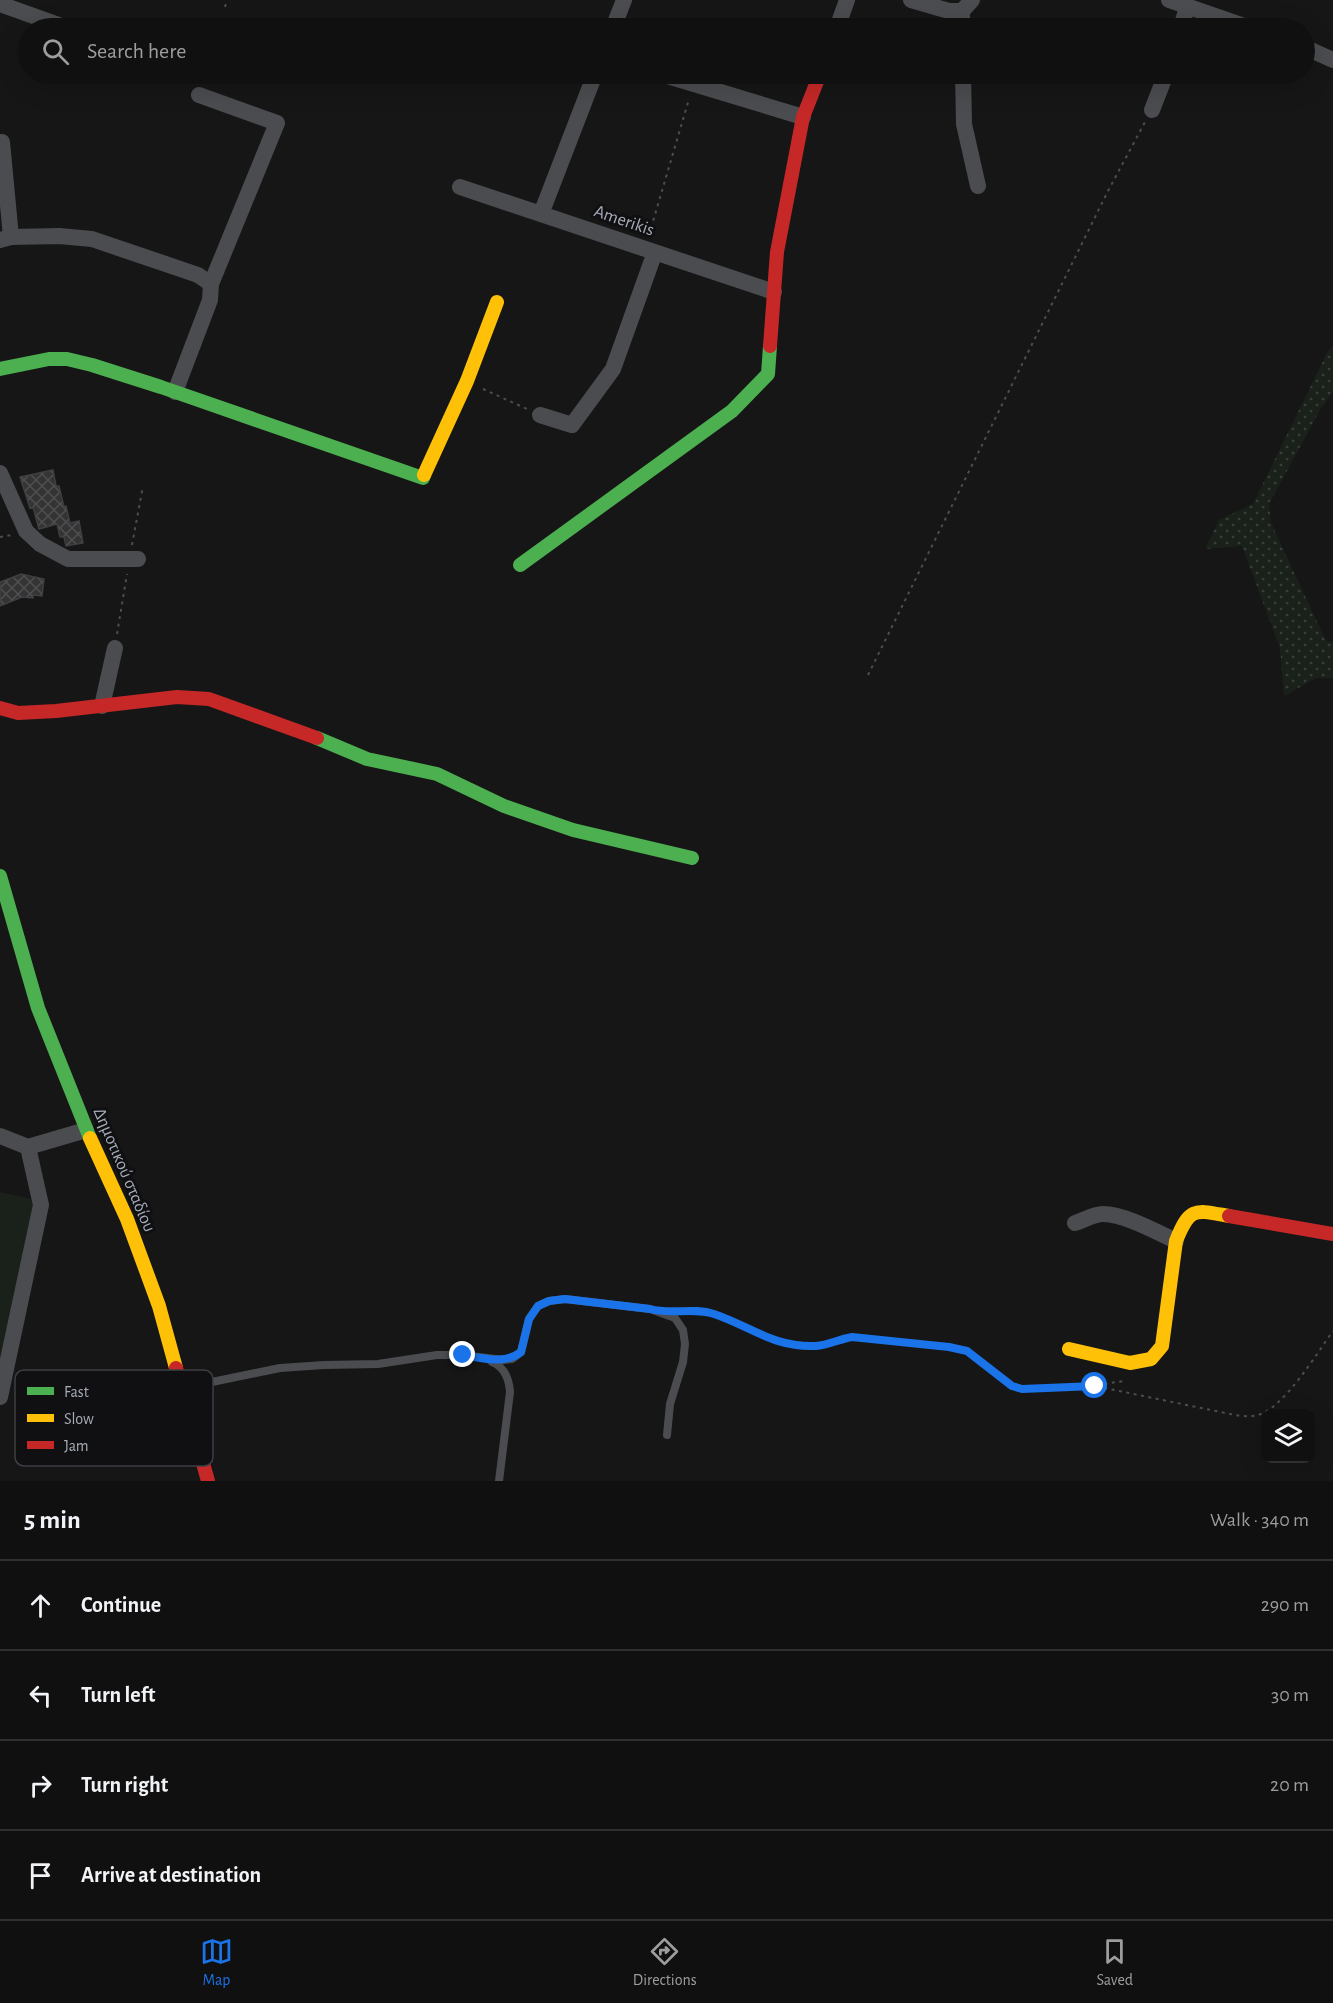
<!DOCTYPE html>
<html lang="en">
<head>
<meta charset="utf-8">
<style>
	:root { --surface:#101010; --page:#1e1e1e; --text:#f1f3f6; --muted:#9c9d9f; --line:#303030; --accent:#1a73e8 }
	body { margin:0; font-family:"Alegreya Sans",sans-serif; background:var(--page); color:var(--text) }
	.controls { position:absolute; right:18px; bottom:18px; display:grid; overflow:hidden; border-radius:12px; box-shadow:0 6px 24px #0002 }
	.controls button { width:54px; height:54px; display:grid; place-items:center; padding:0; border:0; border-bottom:2px solid var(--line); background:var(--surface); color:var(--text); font:30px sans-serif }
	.stop { position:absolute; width:18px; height:18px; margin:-14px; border:4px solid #1a73e8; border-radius:50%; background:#fff }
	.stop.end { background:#1a73e8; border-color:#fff; box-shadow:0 2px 6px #0008 }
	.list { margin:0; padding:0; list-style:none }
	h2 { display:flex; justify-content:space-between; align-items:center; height:78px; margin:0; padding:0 24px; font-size:26px }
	h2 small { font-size:20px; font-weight:400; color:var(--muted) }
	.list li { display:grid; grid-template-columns:39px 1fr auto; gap:18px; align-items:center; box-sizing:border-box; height:90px; padding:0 24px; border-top:2px solid var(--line) }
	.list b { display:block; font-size:22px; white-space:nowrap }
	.list em { font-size:20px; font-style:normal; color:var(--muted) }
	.icon { flex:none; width:33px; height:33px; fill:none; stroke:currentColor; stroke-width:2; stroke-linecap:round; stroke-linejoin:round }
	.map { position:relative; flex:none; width:1333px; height:1481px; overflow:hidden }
	.search { position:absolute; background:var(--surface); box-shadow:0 6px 24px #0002; left:18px; right:18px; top:18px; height:66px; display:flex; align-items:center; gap:15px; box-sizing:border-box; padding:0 21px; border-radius:33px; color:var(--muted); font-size:22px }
	.sheet { height:438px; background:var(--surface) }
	nav { display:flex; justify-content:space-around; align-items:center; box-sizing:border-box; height:84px; border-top:2px solid var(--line); background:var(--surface); font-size:16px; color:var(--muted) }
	nav a { display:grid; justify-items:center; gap:3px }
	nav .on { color:var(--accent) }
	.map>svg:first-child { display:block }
	.grass { fill:url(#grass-dots) }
	.park { fill:#1a211a }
	.building { fill:url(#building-cross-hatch); stroke:#3e3f42; stroke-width:1.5 }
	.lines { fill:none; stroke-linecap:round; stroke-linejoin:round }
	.path { stroke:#4c4d51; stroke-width:2; stroke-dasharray:3 4.5; stroke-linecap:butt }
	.lane { stroke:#4a4c4f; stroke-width:8 }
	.street { stroke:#4a4c4f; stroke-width:16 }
	.fast { stroke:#4caf50; stroke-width:14 }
	.slow { stroke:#ffc107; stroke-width:14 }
	.jam { stroke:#c62828; stroke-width:14 }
	.route { stroke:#1a73e8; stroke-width:8 }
	.labels { text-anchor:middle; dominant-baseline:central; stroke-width:6; stroke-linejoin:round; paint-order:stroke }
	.street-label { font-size:18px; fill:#a6adb8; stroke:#101012 }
	.key { fill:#101012; stroke:#3d3f44; stroke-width:1.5 }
	.key-label { font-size:16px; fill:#a6adb8 }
</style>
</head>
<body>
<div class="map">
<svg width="1333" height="1481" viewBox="0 0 1333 1481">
	<defs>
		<pattern id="grass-dots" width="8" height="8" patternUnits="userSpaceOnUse" patternTransform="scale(1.5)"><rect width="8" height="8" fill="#1a211a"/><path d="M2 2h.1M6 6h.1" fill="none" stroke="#383f39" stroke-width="1.8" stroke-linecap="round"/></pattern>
		<pattern id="building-cross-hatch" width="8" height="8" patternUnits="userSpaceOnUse" patternTransform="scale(1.5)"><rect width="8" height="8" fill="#343435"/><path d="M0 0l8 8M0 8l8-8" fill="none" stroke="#4e4f50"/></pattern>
	</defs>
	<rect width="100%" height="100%" fill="#161616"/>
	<path class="grass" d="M 1333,346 L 1333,392 L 1320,410 L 1269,504 L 1271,523 L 1326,641 L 1333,642 L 1333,678 L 1316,678 L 1284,696 L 1280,648 L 1242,546 L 1205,549 L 1219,520 L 1253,504 L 1328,351 Z"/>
	<path class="park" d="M 0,1192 L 35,1200 L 0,1368 Z"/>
	<path class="building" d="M 53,470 L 56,486 L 59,486 L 64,507 L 66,506 L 70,523 L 79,521 L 83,543 L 66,546 L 64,537 L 60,537 L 57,524 L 39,529 L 33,507 L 30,508 L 20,477 Z
		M 21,574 L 44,579 L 42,596 L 33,595 L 33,598 L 22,597 L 0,606 L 0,582 Z"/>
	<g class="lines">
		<path class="path" d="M 225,7 L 227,0
			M 710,28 L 714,18
			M 649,235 L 689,99
			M 483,389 L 527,409
			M 0,537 L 12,535
			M 132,545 L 143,486
			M 117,634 L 127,574
			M 868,675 L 1108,191 L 1145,122
			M 683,1310 C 693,1311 706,1311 715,1314 C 743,1324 768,1342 797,1346 C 817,1348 833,1339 852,1337 L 949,1347 L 967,1351 L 1012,1386 L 1022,1389 L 1095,1386 L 1235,1415 C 1242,1416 1251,1417 1258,1415 C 1284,1408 1317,1353 1333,1331
			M 1097,1385 L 1124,1381"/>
		<path class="lane" d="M 492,1362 C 505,1367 509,1379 510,1392 L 499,1481
			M 183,1388 L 280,1368 L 324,1365 L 378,1364 L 437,1355 L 463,1355 L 503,1360 L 512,1359 L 521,1352 L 529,1319 L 538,1306 L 549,1301 L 565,1299 L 650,1309 L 675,1318 L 683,1330 L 685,1344 L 683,1362 L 670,1404 L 667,1435"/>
		<path class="street" d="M 911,0 L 949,11 L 962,11
			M 1169,0 L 1250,28
			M 0,4 L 67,28
			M 613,28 L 624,0
			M 837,28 L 847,0
			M 962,28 L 962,11 L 972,0
			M 1181,28 L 1187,7
			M 1304,47 L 1333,60
			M 661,74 L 803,117
			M 963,74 L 964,124 L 978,186
			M 1152,110 L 1166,74
			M 2,142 L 11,237
			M 460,187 L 774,292
			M 541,214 L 595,74
			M 0,240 L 11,237 L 59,236 L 92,239 L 198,275 L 211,284
			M 175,392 L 210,300 L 211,284 L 277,123 L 199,95
			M 540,415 L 572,425 L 613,369 L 655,252
			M 0,473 L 26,531 L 40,544 L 68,559 L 138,559
			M 102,706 L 115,648
			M 0,1136 L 28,1147 L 86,1130
			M 1075,1223 C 1084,1220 1094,1214 1103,1214 C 1124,1214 1157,1232 1176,1241
			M 0,1397 L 41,1205 L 28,1147"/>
		<path class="fast" d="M 0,369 L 49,359 L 67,359 L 92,365 L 161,387 L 423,478 L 424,475
			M 520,565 L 732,411 L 768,374 L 770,346
			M 317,738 L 367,759 L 437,774 L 504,806 L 573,830 L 692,858
			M 0,876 L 38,1008 L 90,1138"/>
		<path class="slow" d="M 424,475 L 467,381 L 497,302
			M 90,1138 L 127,1219 L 159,1306 L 176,1368
			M 1069,1349 L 1130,1363 L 1151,1359 L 1162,1346 L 1176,1241 C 1190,1206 1195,1210 1229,1216"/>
		<path class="jam" d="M 770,346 L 777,252 L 803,117 L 820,74
			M 0,708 L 18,713 L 56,711 L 177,697 L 209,699 L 317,738
			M 1229,1216 L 1333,1234
			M 176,1368 L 208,1481"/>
	</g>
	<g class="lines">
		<path class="route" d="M 463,1355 C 483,1358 504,1365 521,1352 L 529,1319 L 538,1306 L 549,1301 L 565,1299 L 650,1309 C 671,1315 693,1307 714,1314 C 750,1326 774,1348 816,1346 C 828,1345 840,1339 852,1337 L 949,1347 L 967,1351 L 1012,1386 L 1022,1389 L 1095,1386"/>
	</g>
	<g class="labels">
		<g class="street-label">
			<text transform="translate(624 221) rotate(19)">Amerikis</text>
			<text transform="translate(124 1170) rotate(67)">Δημοτικού σταδίου</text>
		</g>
	</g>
	<rect x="15" y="1370" width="198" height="96" rx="9" class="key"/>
	<rect x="27" y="1387" width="27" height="8" fill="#4caf50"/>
	<rect x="27" y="1414" width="27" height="8" fill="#ffc107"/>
	<rect x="27" y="1441" width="27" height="8" fill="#c62828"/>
	<g class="key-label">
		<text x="64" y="1397">Fast</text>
		<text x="64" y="1424">Slow</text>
		<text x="64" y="1451">Jam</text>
	</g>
</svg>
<div class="controls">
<button><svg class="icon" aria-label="layers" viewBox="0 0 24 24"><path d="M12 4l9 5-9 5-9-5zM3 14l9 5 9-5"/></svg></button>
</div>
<div class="stop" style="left:1095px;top:1386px"></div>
<div class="stop end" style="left:463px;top:1355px"></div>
<div class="search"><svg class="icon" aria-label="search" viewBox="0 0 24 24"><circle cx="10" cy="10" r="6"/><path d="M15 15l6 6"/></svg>Search here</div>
</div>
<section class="sheet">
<h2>5 min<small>Walk · 340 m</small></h2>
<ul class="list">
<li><svg class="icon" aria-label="ahead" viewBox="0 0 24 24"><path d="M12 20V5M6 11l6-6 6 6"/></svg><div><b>Continue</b></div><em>290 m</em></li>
<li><svg class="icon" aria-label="left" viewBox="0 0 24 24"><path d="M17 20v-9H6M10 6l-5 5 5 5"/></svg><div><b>Turn left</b></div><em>30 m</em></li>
<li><svg class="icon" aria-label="right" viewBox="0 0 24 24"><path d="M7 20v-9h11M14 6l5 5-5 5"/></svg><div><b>Turn right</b></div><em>20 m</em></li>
<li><svg class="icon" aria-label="arrive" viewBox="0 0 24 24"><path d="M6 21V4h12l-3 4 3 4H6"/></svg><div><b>Arrive at destination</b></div></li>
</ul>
</section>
<nav>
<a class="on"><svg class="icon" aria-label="map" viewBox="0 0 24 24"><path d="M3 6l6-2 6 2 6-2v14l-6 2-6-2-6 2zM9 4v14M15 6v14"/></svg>Map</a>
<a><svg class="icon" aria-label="directions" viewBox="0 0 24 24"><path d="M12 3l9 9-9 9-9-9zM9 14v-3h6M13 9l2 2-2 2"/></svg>Directions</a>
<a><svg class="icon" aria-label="saved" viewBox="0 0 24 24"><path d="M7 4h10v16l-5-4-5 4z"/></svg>Saved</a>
</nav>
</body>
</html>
